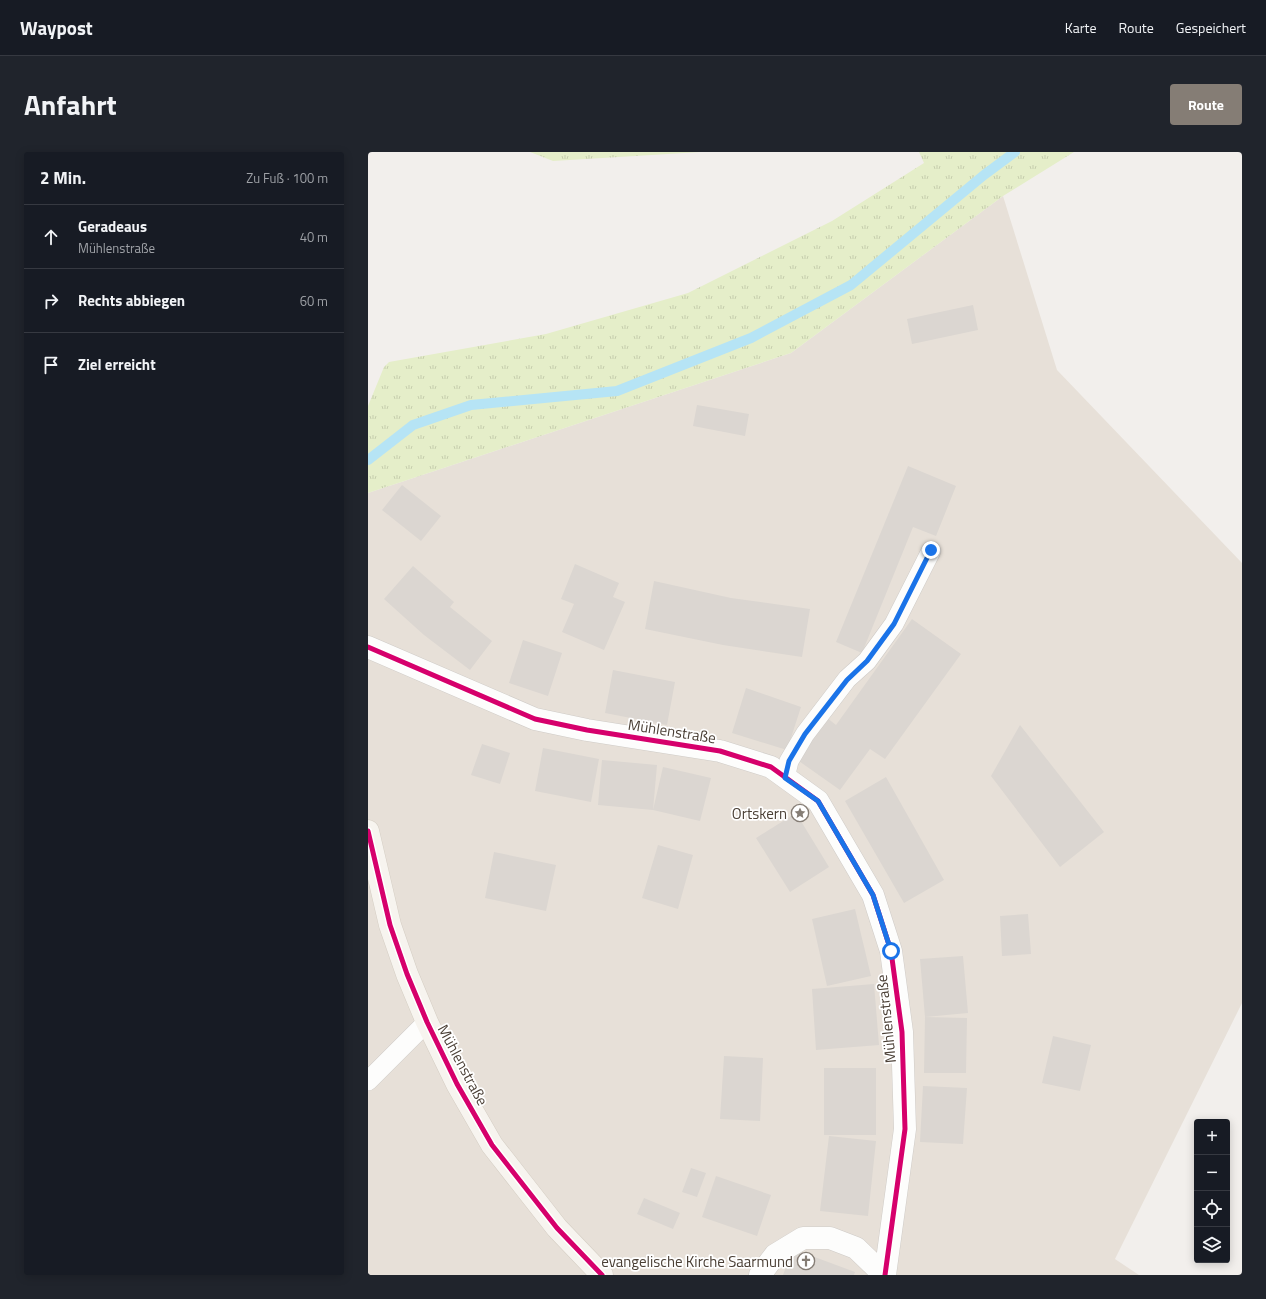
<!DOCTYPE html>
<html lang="de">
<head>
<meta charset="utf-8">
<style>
	:root { --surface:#171b24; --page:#20242c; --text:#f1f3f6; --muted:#9ea1a6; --line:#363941; --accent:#857d75 }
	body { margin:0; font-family:"Titillium Web",sans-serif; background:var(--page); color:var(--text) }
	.controls { position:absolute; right:12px; bottom:12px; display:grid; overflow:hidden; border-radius:4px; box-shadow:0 2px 10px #0003 }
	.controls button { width:36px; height:36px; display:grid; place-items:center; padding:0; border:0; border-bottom:1px solid var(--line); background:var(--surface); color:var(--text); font:20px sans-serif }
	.stop { position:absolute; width:12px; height:12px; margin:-9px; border:3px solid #1a73e8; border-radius:50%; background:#fff }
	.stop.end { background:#1a73e8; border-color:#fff; box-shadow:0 1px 4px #0008 }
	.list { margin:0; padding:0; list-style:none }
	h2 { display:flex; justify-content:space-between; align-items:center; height:52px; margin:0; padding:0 16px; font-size:17px }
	h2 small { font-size:13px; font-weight:400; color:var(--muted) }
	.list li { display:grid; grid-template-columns:26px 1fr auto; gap:12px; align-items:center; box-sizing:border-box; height:64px; padding:0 16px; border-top:1px solid var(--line) }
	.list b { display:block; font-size:15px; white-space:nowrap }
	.list p { margin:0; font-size:13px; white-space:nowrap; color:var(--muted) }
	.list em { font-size:13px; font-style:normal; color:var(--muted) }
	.icon { flex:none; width:22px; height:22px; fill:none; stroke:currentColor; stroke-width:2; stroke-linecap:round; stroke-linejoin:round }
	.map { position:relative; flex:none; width:874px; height:1123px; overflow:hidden; border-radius:4px }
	header { display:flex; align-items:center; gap:24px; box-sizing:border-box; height:56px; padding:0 20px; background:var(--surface); border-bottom:1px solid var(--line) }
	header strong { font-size:19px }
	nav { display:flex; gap:22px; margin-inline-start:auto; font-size:14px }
	.intro { display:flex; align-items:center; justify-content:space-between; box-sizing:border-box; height:96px; padding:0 24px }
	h1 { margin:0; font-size:28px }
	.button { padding:10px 18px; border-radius:4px; background:var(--accent); color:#fff; font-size:14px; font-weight:700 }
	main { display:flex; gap:24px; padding:0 24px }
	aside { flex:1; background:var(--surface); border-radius:4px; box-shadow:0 2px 10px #0003 }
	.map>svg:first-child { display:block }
	.residential { fill:#e7e0d8 }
	.grass { fill:url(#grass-tufts) }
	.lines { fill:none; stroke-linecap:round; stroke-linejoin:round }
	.stream { stroke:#b6e4f5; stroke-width:10 }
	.building { fill:#dbd6d1 }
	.service-casing { stroke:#cfcbc7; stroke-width:20 }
	.minor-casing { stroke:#cfcbc7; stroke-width:23 }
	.secondary-casing { stroke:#d4cdc3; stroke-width:23 }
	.service { stroke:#fdfdfc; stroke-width:19 }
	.minor { stroke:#fdfdfc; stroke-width:22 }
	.secondary { stroke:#f7f4ef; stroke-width:22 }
	.cycleway-casing { stroke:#fff; stroke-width:8 }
	.cycleway { stroke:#d6006c; stroke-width:5 }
	.route { stroke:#1a73e8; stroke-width:5 }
	.labels { text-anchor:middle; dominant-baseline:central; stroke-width:3.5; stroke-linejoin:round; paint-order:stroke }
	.street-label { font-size:15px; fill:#4a3f35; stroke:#fff }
	.poi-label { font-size:15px; fill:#4a3f35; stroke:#fff; text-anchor:end }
</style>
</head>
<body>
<header>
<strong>Waypost</strong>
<nav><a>Karte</a><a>Route</a><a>Gespeichert</a></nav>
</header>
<div class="intro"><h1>Anfahrt</h1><a class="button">Route</a></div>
<main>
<aside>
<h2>2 Min.<small>Zu Fuß · 100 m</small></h2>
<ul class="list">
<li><svg class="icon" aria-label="ahead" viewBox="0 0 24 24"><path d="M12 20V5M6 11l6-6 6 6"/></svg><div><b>Geradeaus</b><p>Mühlenstraße</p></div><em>40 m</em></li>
<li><svg class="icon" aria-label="right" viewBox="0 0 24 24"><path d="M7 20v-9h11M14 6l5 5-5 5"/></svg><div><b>Rechts abbiegen</b></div><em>60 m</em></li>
<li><svg class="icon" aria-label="arrive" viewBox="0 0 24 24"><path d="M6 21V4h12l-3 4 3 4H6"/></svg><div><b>Ziel erreicht</b></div></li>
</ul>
</aside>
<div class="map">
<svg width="874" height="1123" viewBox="0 0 874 1123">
	<defs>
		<pattern id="grass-tufts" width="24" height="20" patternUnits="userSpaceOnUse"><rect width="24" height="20" fill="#e5eec9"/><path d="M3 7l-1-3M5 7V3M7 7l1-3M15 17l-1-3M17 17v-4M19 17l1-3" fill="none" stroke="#c6cdad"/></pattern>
	</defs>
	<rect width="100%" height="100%" fill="#f2efec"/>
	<path class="residential" d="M 635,44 L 689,218 L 874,411 L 874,851 L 747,1107 L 771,1123 L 0,1123 L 0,341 L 423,201 Z"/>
	<path class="grass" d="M 162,0 L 333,0 L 185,9 Z
		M 551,0 L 706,0 L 635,44 L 423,201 L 0,341 L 0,254 L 16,215 L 21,210 L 178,182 L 320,141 L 464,69 L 556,11 Z"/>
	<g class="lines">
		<path class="stream" d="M 0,308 L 45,273 L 103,253 L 249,239 L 383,186 L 483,133 L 616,23 L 647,0"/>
	</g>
	<path class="building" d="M 605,153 L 610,178 L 544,192 L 539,167 Z
		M 329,253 L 381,262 L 377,284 L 325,274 Z
		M 540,314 L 588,334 L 568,384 L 545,375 L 494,501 L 468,490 Z
		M 34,333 L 73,364 L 53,389 L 14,358 Z
		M 207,412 L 251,431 L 245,445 L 257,450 L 236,498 L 194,480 L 206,452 L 193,447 Z
		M 45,414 L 86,450 L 82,455 L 124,489 L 102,518 L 56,483 L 16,447 Z
		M 286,429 L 363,446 L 442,457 L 434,505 L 355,493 L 277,477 Z
		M 544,467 L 593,502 L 517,607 L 502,597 L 472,638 L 428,607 L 458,565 L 468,573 Z
		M 155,488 L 194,501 L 180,544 L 141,531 Z
		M 245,518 L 307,530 L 299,573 L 237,561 Z
		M 378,536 L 433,555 L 419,598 L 364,581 Z
		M 652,573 L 736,680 L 692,715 L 623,624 Z
		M 114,592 L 142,601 L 132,632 L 103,623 Z
		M 175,596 L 231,607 L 223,650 L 167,639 Z
		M 234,608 L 289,613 L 285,658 L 230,653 Z
		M 295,615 L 343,626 L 332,669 L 285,658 Z
		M 518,625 L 576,728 L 536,751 L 477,649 Z
		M 428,661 L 461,715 L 422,740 L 388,686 Z
		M 290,693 L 325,703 L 310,757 L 274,746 Z
		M 126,700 L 188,713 L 178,759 L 117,746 Z
		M 487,757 L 503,824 L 459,834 L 444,767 Z
		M 660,762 L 663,802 L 634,804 L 632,764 Z
		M 595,804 L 600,861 L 557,865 L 599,866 L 598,921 L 556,921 L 557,865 L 552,807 Z
		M 506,832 L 511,893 L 448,898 L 444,837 Z
		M 685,884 L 723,893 L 712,939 L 674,931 Z
		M 356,904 L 395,906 L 392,969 L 352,967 Z
		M 456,916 L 508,916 L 508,983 L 456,983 Z
		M 555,934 L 599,936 L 595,992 L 552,990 Z
		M 461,984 L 508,989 L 500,1064 L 452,1059 Z
		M 323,1016 L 338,1021 L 329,1045 L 314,1040 Z
		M 348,1024 L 403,1043 L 389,1084 L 334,1065 Z
		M 276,1046 L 312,1061 L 305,1077 L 269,1062 Z
		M 425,1097 L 487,1120 L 486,1123 L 415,1123 Z"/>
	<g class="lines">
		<defs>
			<path id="service" d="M 417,626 L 421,609 L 437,582 L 479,527 L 499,509 L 526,472 L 563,399
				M 0,929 L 59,870"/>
			<path id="minor" d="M 0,495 L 167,567 L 219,578 L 352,599 L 403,615 L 450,649 L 505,743 L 523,799 L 534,880 L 537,977 L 517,1123
				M 392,1123 L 407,1103 L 435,1086 L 462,1086 L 488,1096 L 516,1123"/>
			<path id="secondary" d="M 0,679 L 22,773 L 39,822 L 59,870 L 89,932 L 124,993 L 189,1076 L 234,1123"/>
		</defs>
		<use href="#service" class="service-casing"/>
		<use href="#minor" class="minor-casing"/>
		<use href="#secondary" class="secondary-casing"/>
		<use href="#service" class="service"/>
		<use href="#minor" class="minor"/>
		<use href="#secondary" class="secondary"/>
		<defs>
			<path id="cycleway" d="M 0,495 L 167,567 L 219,578 L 352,599 L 403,615 L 450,649 L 505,743 L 523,799 L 534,880 L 537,977 L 517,1123
				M 0,679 L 22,773 L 39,822 L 59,870 L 89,932 L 124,993 L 189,1076 L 234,1123"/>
		</defs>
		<use href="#cycleway" class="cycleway-casing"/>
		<use href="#cycleway" class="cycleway"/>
	</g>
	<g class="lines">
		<path class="route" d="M 523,799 L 505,743 L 450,649 L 417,626 L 421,609 L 437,582 L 479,528 L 499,509 L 526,472 L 563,398"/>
	</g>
	<defs>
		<symbol id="sight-ring" viewBox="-11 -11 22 22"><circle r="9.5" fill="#fff" stroke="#857d75" stroke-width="1.5"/><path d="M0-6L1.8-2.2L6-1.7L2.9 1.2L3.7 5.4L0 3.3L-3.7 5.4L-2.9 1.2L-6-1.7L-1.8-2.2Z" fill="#857d75"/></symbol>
		<symbol id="church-ring" viewBox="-11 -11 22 22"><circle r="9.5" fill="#fff" stroke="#857d75" stroke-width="1.5"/><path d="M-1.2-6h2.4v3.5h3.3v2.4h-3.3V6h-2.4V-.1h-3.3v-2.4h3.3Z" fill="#857d75"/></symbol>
	</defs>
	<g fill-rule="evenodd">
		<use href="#sight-ring" x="422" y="651" width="20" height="20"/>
		<use href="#church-ring" x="428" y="1099" width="20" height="20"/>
	</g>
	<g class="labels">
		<g class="street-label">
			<text transform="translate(304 579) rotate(9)">Mühlenstraße</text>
			<text transform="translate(518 867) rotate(-96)">Mühlenstraße</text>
			<text transform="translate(95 913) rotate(62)">Mühlenstraße</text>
		</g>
		<g class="poi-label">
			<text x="419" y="661">Ortskern</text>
			<text x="425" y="1109">evangelische Kirche Saarmund</text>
		</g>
	</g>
</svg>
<div class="controls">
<button>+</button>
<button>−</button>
<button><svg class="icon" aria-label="locate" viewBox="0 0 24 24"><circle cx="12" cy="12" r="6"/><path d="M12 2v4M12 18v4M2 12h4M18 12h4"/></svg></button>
<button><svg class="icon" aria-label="layers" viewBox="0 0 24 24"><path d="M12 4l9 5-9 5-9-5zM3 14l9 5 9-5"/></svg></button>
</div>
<div class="stop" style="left:523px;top:799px"></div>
<div class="stop end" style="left:563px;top:398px"></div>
</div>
</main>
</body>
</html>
